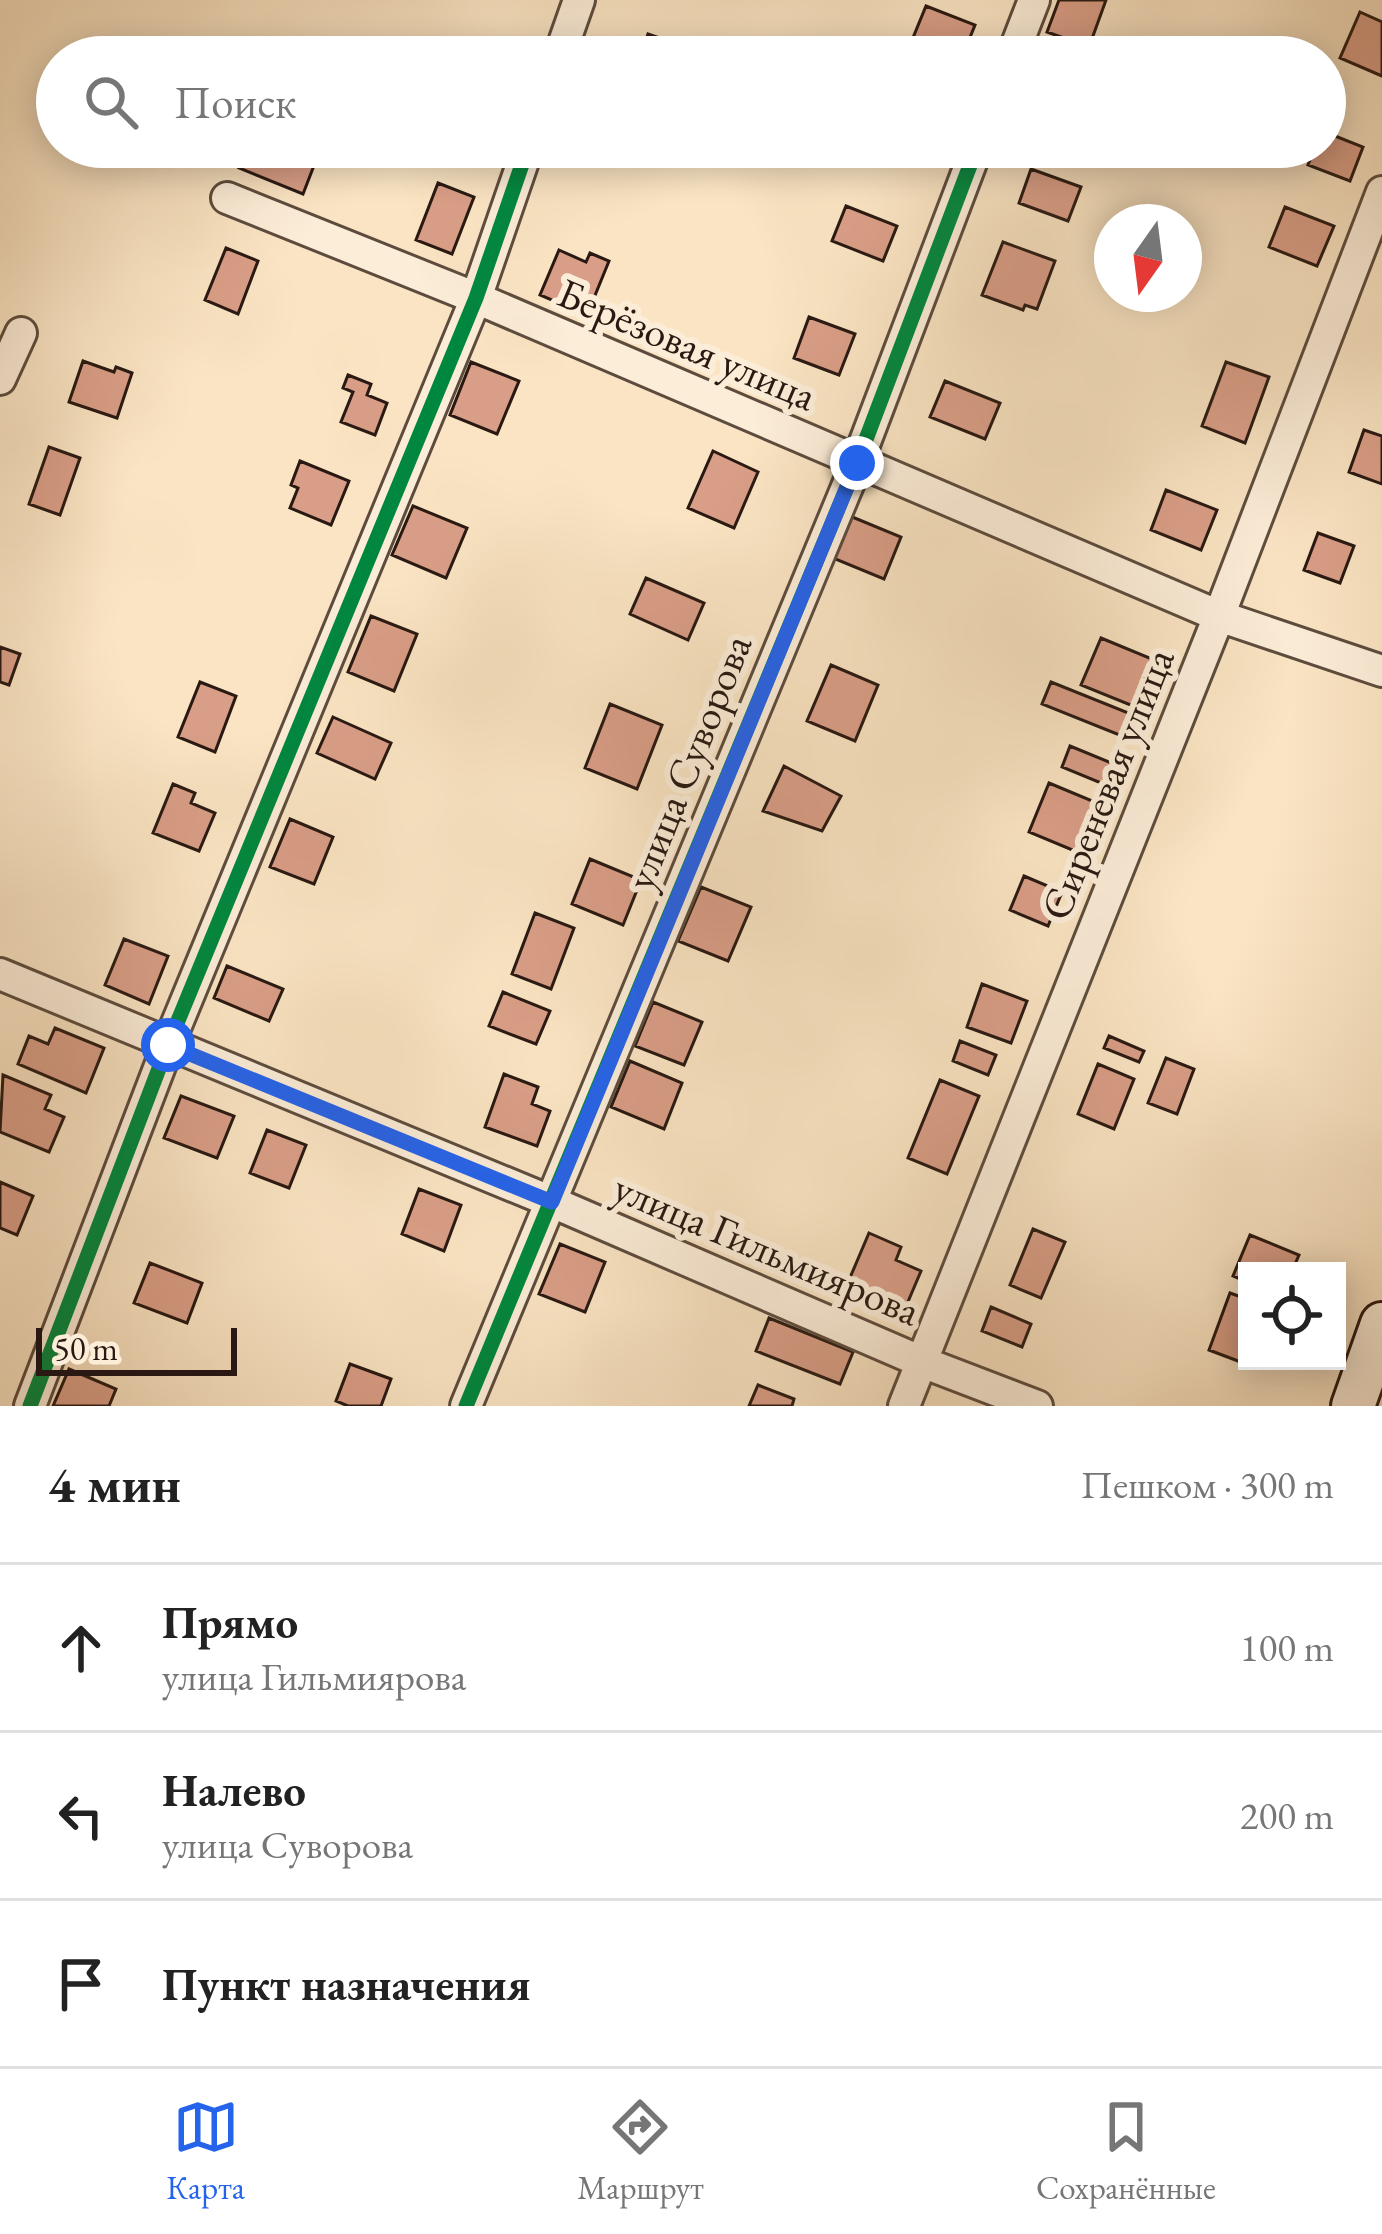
<!DOCTYPE html>
<html lang="ru">
<head>
<meta charset="utf-8">
<style>
	:root { --surface:#fff; --page:#f6f6f6; --text:#222; --muted:#767676; --line:#e0e0e0; --accent:#2563eb }
	body { margin:0; font-family:"EB Garamond",serif; background:var(--page); color:var(--text) }
	.controls { position:absolute; right:36px; bottom:36px; display:grid; overflow:hidden; border-radius:0px; box-shadow:0 6px 30px #0003 }
	.controls button { width:108px; height:108px; display:grid; place-items:center; padding:0; border:0; border-bottom:3px solid var(--line); background:var(--surface); color:var(--text); font:60px sans-serif }
	.compass { position:absolute; left:1094px; top:204px; width:108px; height:108px; border-radius:50%; background:var(--surface); box-shadow:0 6px 30px #0003; rotate:194deg }
	.scale { position:absolute; left:36px; bottom:30px; width:201px; box-sizing:border-box; padding-left:12px; border:6px solid #291912; border-top:0; font-size:33px; line-height:42px; white-space:nowrap; color:#291912; -webkit-text-stroke:9px #fcedd8; paint-order:stroke }
	.stop { position:absolute; width:36px; height:36px; margin:-27px; border:9px solid #2563eb; border-radius:50%; background:#fff }
	.stop.end { background:#2563eb; border-color:#fff; box-shadow:0 3px 12px #0008 }
	.list { margin:0; padding:0; list-style:none }
	h2 { display:flex; justify-content:space-between; align-items:center; height:156px; margin:0; padding:0 48px; font-size:51px }
	h2 small { font-size:39px; font-weight:400; color:var(--muted) }
	.list li { display:grid; grid-template-columns:78px 1fr auto; gap:36px; align-items:center; box-sizing:border-box; height:168px; padding:0 48px; border-top:3px solid var(--line) }
	.list b { display:block; font-size:45px; white-space:nowrap }
	.list p { margin:0; font-size:39px; white-space:nowrap; color:var(--muted) }
	.list em { font-size:39px; font-style:normal; color:var(--muted) }
	.icon { flex:none; width:66px; height:66px; fill:none; stroke:currentColor; stroke-width:2; stroke-linecap:round; stroke-linejoin:round }
	.map { position:relative; flex:none; width:1382px; height:1406px; overflow:hidden }
	.search { position:absolute; background:var(--surface); box-shadow:0 6px 30px #0003; left:36px; right:36px; top:36px; height:132px; display:flex; align-items:center; gap:30px; box-sizing:border-box; padding:0 42px; border-radius:66px; color:var(--muted); font-size:45px }
	.sheet { height:660px; background:var(--surface) }
	nav { display:flex; justify-content:space-around; align-items:center; box-sizing:border-box; height:168px; border-top:3px solid var(--line); background:var(--surface); font-size:33px; color:var(--muted) }
	nav a { display:grid; justify-items:center; gap:6px }
	nav .on { color:var(--accent) }
	.map>svg:first-child { display:block }
	.building { fill:#d99e87; stroke:#291912; stroke-width:3 }
	.lines { fill:none; stroke-linecap:round; stroke-linejoin:round }
	.street-casing { stroke:#5d4c3e; stroke-width:36 }
	.secondary-casing { stroke:#291912; stroke-width:48 }
	.street { stroke:#fcedd8; stroke-width:30 }
	.secondary { stroke:#fcedd8; stroke-width:42 }
	.cycleway-casing { stroke:#fcedd8; stroke-width:22 }
	.cycleway { stroke:#00873e; stroke-width:15 }
	.route { stroke:#2563eb; stroke-width:15 }
	.labels { text-anchor:middle; dominant-baseline:central; stroke-width:12; stroke-linejoin:round; paint-order:stroke }
	.street-label { font-size:42px; fill:#291912; stroke:#fcedd8 }
</style>
</head>
<body>
<div class="map">
<svg width="1382" height="1406" viewBox="0 0 1382 1406">
	<rect width="100%" height="100%" fill="#fae4c3"/>
	<filter id="stains"><feTurbulence type="fractalNoise" baseFrequency=".00167" numOctaves="4"/><feColorMatrix values="0 0 0 0 .2 0 0 0 0 .09 0 0 0 0 .02 0 0 0 .5 -.17"/></filter>
	<radialGradient id="worn" r=".72"><stop offset=".6" stop-color="#630" stop-opacity="0"/><stop offset="1" stop-color="#630" stop-opacity=".3"/></radialGradient>
	<path class="building" d="M 1059,0 L 1106,0 L 1089,47 L 1047,32 Z
		M 926,6 L 975,25 L 962,57 L 926,57 L 908,50 Z
		M 1360,12 L 1382,22 L 1382,76 L 1340,58 Z
		M 648,34 L 688,48 L 685,57 L 640,57 Z
		M 1325,132 L 1363,147 L 1350,181 L 1308,165 L 1315,147 L 1325,147 Z
		M 247,147 L 320,150 L 303,194 L 239,168 Z
		M 1031,169 L 1081,187 L 1068,221 L 1019,203 Z
		M 438,183 L 474,197 L 452,254 L 416,240 Z
		M 846,206 L 897,226 L 883,261 L 832,241 Z
		M 1285,207 L 1334,226 L 1317,266 L 1269,247 Z
		M 1003,242 L 1055,261 L 1037,309 L 1025,305 L 1023,310 L 982,295 Z
		M 226,248 L 258,261 L 238,314 L 205,300 Z
		M 559,250 L 586,262 L 590,253 L 609,261 L 587,315 L 540,295 Z
		M 809,317 L 855,334 L 839,375 L 794,358 Z
		M 83,361 L 114,372 L 116,367 L 132,373 L 117,418 L 69,402 Z
		M 471,362 L 519,381 L 497,434 L 450,415 Z
		M 1226,362 L 1269,377 L 1245,443 L 1202,426 Z
		M 348,375 L 371,384 L 367,395 L 387,403 L 375,435 L 341,422 L 353,392 L 343,388 Z
		M 945,381 L 1000,403 L 985,439 L 930,417 Z
		M 1364,430 L 1382,436 L 1382,484 L 1349,472 Z
		M 49,447 L 80,458 L 60,515 L 29,504 Z
		M 713,451 L 758,472 L 734,528 L 688,508 Z
		M 300,461 L 349,481 L 331,525 L 290,508 L 298,488 L 291,485 Z
		M 1166,490 L 1217,510 L 1201,550 L 1151,530 Z
		M 413,506 L 467,528 L 446,578 L 392,555 Z
		M 845,514 L 901,537 L 884,579 L 828,556 Z
		M 1318,533 L 1354,546 L 1340,583 L 1304,570 Z
		M 646,578 L 704,603 L 688,640 L 630,614 Z
		M 371,616 L 417,634 L 394,691 L 348,672 Z
		M 1101,638 L 1152,659 L 1133,706 L 1081,685 Z
		M 0,647 L 20,654 L 9,685 L 0,682 Z
		M 831,665 L 878,685 L 855,741 L 807,721 Z
		M 200,682 L 236,696 L 215,752 L 178,737 Z
		M 1051,682 L 1146,720 L 1137,742 L 1042,704 Z
		M 610,704 L 662,725 L 637,789 L 585,768 Z
		M 333,717 L 391,743 L 375,779 L 317,753 Z
		M 1070,746 L 1126,769 L 1118,790 L 1062,767 Z
		M 784,766 L 841,796 L 822,831 L 763,811 Z
		M 1049,783 L 1102,805 L 1082,854 L 1029,832 Z
		M 173,784 L 195,793 L 191,803 L 215,813 L 199,851 L 153,833 Z
		M 290,819 L 333,837 L 314,884 L 270,867 Z
		M 590,859 L 641,880 L 623,925 L 572,904 Z
		M 1024,876 L 1062,892 L 1048,926 L 1010,910 Z
		M 701,887 L 751,907 L 728,961 L 678,941 Z
		M 535,913 L 574,928 L 551,989 L 512,974 Z
		M 124,939 L 168,956 L 149,1004 L 105,985 Z
		M 227,966 L 283,989 L 269,1021 L 214,998 Z
		M 982,984 L 1027,1001 L 1011,1043 L 967,1027 Z
		M 503,992 L 550,1011 L 536,1044 L 489,1026 Z
		M 653,1002 L 702,1022 L 684,1065 L 635,1046 Z
		M 55,1028 L 104,1048 L 86,1093 L 18,1064 L 29,1036 L 48,1044 Z
		M 1109,1036 L 1144,1051 L 1139,1062 L 1104,1048 Z
		M 960,1041 L 996,1055 L 988,1075 L 953,1061 Z
		M 1166,1058 L 1194,1069 L 1177,1114 L 1148,1103 Z
		M 630,1061 L 682,1083 L 664,1129 L 611,1107 Z
		M 1098,1064 L 1134,1079 L 1114,1129 L 1078,1114 Z
		M 504,1074 L 538,1087 L 532,1104 L 550,1111 L 537,1146 L 485,1127 Z
		M 3,1075 L 51,1095 L 45,1109 L 64,1117 L 49,1152 L 0,1132 Z
		M 940,1080 L 979,1096 L 947,1174 L 908,1158 Z
		M 181,1096 L 234,1116 L 217,1158 L 164,1138 Z
		M 267,1130 L 306,1145 L 289,1188 L 250,1173 Z
		M 0,1182 L 33,1196 L 17,1235 L 0,1228 Z
		M 419,1189 L 461,1205 L 444,1251 L 402,1234 Z
		M 1033,1229 L 1065,1242 L 1041,1298 L 1010,1285 Z
		M 869,1233 L 901,1247 L 896,1260 L 921,1271 L 907,1304 L 849,1280 Z
		M 1250,1235 L 1299,1255 L 1292,1271 L 1247,1271 L 1247,1282 L 1233,1276 Z
		M 560,1244 L 605,1262 L 585,1312 L 539,1294 Z
		M 150,1263 L 202,1283 L 187,1323 L 134,1303 Z
		M 1230,1293 L 1247,1299 L 1246,1364 L 1209,1350 Z
		M 991,1307 L 1031,1324 L 1022,1347 L 982,1331 Z
		M 769,1318 L 853,1352 L 840,1384 L 756,1351 Z
		M 350,1364 L 391,1379 L 381,1406 L 348,1406 L 336,1401 Z
		M 69,1369 L 116,1389 L 109,1406 L 53,1406 Z
		M 758,1385 L 794,1399 L 792,1406 L 749,1406 Z"/>
	<g class="lines">
		<defs>
			<path id="street" d="M 559,57 L 579,0
				M 1012,57 L 1034,0
				M 227,198 L 476,298 L 1219,616 L 1382,671
				M 0,379 L 21,333
				M 0,974 L 552,1202 L 922,1362 L 1037,1406
				M 30,1406 L 168,1045 L 476,298 L 528,147
				M 466,1406 L 857,463 L 977,147
				M 904,1406 L 1219,616 L 1382,192"/>
			<path id="secondary" d="M 1353,1406 L 1382,1324"/>
		</defs>
		<use href="#street" class="street-casing"/>
		<use href="#secondary" class="secondary-casing"/>
		<use href="#street" class="street"/>
		<use href="#secondary" class="secondary"/>
		<defs>
			<path id="cycleway" d="M 30,1406 L 168,1045 L 476,298 L 528,147
				M 466,1406 L 857,463 L 977,147"/>
		</defs>
		<use href="#cycleway" class="cycleway-casing"/>
		<use href="#cycleway" class="cycleway"/>
	</g>
	<g class="lines">
		<path class="route" d="M 168,1045 L 552,1202 L 857,463"/>
	</g>
	<g class="labels">
		<g class="street-label">
			<text transform="translate(687 344) rotate(23)">Берёзовая улица</text>
			<text transform="translate(688 762) rotate(-68)">улица Суворова</text>
			<text transform="translate(1107 784) rotate(-68)">Сиреневая улица</text>
			<text transform="translate(767 1249) rotate(23)">улица Гильмиярова</text>
		</g>
	</g>
	<rect width="100%" height="100%" filter="url(#stains)"/>
	<rect width="100%" height="100%" fill="url(#worn)"/>
</svg>
<div class="controls">
<button><svg class="icon" aria-label="locate" viewBox="0 0 24 24"><circle cx="12" cy="12" r="6"/><path d="M12 2v4M12 18v4M2 12h4M18 12h4"/></svg></button>
</div>
<svg class="compass" viewBox="-18 -18 36 36"><path d="M0-13l5 13h-10z" fill="#e53935"/><path d="M0 13l5-13h-10z" fill="#767676"/></svg>
<div class="scale">50 m</div>
<div class="stop" style="left:168px;top:1045px"></div>
<div class="stop end" style="left:857px;top:463px"></div>
<div class="search"><svg class="icon" aria-label="search" viewBox="0 0 24 24"><circle cx="10" cy="10" r="6"/><path d="M15 15l6 6"/></svg>Поиск</div>
</div>
<section class="sheet">
<h2>4 мин<small>Пешком · 300 m</small></h2>
<ul class="list">
<li><svg class="icon" aria-label="ahead" viewBox="0 0 24 24"><path d="M12 20V5M6 11l6-6 6 6"/></svg><div><b>Прямо</b><p>улица Гильмиярова</p></div><em>100 m</em></li>
<li><svg class="icon" aria-label="left" viewBox="0 0 24 24"><path d="M17 20v-9H6M10 6l-5 5 5 5"/></svg><div><b>Налево</b><p>улица Суворова</p></div><em>200 m</em></li>
<li><svg class="icon" aria-label="arrive" viewBox="0 0 24 24"><path d="M6 21V4h12l-3 4 3 4H6"/></svg><div><b>Пункт назначения</b></div></li>
</ul>
</section>
<nav>
<a class="on"><svg class="icon" aria-label="map" viewBox="0 0 24 24"><path d="M3 6l6-2 6 2 6-2v14l-6 2-6-2-6 2zM9 4v14M15 6v14"/></svg>Карта</a>
<a><svg class="icon" aria-label="directions" viewBox="0 0 24 24"><path d="M12 3l9 9-9 9-9-9zM9 14v-3h6M13 9l2 2-2 2"/></svg>Маршрут</a>
<a><svg class="icon" aria-label="saved" viewBox="0 0 24 24"><path d="M7 4h10v16l-5-4-5 4z"/></svg>Сохранённые</a>
</nav>
</body>
</html>
